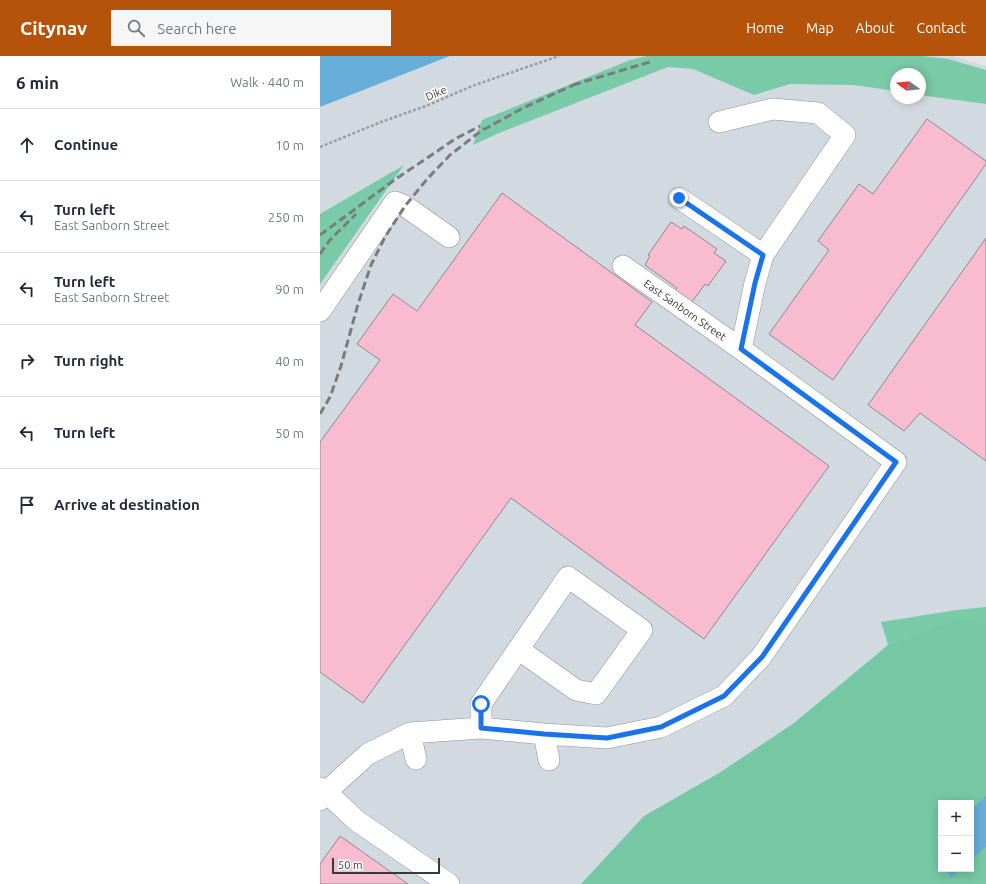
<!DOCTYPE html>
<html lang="en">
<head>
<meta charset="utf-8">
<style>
	:root { --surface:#fff; --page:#f6f6f7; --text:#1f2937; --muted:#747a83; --line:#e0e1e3; --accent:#b45309 }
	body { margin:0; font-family:Ubuntu,sans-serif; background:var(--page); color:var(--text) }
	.controls { position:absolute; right:12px; bottom:12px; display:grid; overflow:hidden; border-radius:0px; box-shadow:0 2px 10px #0003 }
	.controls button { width:36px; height:36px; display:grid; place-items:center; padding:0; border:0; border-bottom:1px solid var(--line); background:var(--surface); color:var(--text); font:20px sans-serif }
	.compass { position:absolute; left:570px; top:12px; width:36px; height:36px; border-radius:50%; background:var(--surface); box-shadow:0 2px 10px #0003; rotate:285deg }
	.scale { position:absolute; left:12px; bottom:10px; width:108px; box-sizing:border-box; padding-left:4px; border:2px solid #383939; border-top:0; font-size:11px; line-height:14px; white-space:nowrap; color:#383939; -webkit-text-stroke:3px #fff; paint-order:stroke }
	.stop { position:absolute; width:12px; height:12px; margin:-9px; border:3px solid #1a73e8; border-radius:50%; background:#fff }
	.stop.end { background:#1a73e8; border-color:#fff; box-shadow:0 1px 4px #0008 }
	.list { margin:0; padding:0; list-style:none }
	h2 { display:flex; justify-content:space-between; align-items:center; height:52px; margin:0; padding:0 16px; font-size:17px }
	h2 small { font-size:13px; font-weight:400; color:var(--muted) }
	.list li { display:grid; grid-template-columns:26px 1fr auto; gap:12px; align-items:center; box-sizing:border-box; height:72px; padding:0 16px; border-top:1px solid var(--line) }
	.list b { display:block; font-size:15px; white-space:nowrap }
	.list p { margin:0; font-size:13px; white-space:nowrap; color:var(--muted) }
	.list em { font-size:13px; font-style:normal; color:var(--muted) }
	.icon { flex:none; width:22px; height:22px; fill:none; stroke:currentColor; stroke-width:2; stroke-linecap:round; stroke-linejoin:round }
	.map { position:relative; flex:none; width:666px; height:828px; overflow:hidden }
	header { display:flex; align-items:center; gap:24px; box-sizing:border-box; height:56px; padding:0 20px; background:var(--accent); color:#fff }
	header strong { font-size:19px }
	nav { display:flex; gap:22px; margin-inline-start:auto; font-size:14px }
	.search { width:280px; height:36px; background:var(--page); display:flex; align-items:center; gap:10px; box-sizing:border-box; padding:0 14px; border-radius:0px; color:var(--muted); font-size:15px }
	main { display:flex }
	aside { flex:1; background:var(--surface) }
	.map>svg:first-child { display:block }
	.built { fill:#d2dae1; fill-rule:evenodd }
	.green { fill:#79caa7 }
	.forest { fill:#76c8a5; fill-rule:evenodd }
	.water { fill:#66add8 }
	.building { fill:#f9bbd0; stroke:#8c8a8a }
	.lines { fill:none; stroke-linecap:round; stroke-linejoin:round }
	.minor-casing { stroke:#8d8f90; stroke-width:22 }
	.path { stroke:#9c9d9e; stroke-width:2.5; stroke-dasharray:3 2; stroke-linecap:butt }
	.minor { stroke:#fff; stroke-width:21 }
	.rail { stroke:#7a7b7c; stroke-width:3; stroke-dasharray:8 4; stroke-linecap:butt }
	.route { stroke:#1a73e8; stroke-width:5 }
	.labels { text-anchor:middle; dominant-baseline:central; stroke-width:3; stroke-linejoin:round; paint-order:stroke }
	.street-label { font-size:11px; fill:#383939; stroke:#fff }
</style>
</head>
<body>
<header>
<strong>Citynav</strong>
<div class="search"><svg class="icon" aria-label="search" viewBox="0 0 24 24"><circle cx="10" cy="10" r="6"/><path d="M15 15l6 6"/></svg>Search here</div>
<nav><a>Home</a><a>Map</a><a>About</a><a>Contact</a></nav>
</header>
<main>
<aside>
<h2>6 min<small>Walk · 440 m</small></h2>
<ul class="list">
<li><svg class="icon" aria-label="ahead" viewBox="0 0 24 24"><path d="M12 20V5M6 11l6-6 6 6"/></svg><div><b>Continue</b></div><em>10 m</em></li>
<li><svg class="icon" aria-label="left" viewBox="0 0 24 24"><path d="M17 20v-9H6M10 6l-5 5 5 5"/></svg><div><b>Turn left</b><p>East Sanborn Street</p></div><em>250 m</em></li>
<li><svg class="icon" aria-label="left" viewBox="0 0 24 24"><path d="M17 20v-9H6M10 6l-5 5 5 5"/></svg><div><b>Turn left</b><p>East Sanborn Street</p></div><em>90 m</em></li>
<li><svg class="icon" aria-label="right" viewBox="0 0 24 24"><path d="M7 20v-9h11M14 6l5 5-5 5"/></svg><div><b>Turn right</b></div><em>40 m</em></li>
<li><svg class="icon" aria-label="left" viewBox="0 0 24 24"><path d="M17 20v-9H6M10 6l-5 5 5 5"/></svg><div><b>Turn left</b></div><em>50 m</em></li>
<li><svg class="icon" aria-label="arrive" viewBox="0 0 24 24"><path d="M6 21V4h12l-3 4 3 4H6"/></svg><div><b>Arrive at destination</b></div></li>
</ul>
</aside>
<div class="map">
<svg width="666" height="828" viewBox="0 0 666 828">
	<rect width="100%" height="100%" fill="#e3e5e7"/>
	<path class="built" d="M 130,0 L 633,0 L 666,10 L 666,828 L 0,828 L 0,51 ZM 576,18 L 600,18 L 600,42 L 576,42 ZM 621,747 L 651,747 L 651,813 L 621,813 Z"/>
	<path class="green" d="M 327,0 L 602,0 L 628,3 L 666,14 L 666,48 L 600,39 L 600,18 L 576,18 L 576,35 L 533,29 L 470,28 L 434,39 L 373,13 L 348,11 L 179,77 L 153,89 L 162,64 L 310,4 Z
		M 84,109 L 0,228 L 0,158 Z
		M 666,551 L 666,571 L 631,565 L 568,589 L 561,566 L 637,554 Z"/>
	<path class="forest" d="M 635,563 L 666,569 L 666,828 L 261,828 L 324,760 L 399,717 L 474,667 L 568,589 ZM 621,747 L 651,747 L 651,813 L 621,813 Z"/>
	<path class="water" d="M 0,0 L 130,0 L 0,51 Z
		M 666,740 L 666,791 L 651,804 L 651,754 Z
		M 627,813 L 641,813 L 631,822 Z"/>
	<path class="building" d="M 607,63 L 666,105 L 666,108 L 513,324 L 449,278 L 509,194 L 498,185 L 539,128 L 553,138 Z
		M 182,137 L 332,246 L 315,269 L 509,410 L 384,583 L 191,442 L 43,647 L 0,616 L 0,386 L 60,304 L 37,288 L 73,238 L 97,255 Z
		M 351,166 L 362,173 L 364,170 L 397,193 L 394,197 L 406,205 L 388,230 L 385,228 L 372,246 L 355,234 L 357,232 L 325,209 L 330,200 L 328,199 Z
		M 666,182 L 666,405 L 600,357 L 584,375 L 548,349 Z
		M 20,780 L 88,828 L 0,828 L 0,808 Z"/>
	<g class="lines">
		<defs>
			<path id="minor" d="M 399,66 L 453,53 L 498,57 L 525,79 L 443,199 L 435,227 L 421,293
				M 359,142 L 443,199
				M 0,255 L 75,146 L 85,150 L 129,181
				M 161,672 L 161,648 L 195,598 L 248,521 L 322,574 L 276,638 L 256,634 L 198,593
				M 90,677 L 96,703
				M 224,678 L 229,704
				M 0,732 L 6,736 L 37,765 L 129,828
				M 0,744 L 6,736 L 48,698 L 90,677 L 161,672 L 224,678 L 287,682 L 341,671 L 404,640 L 441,601 L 576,406 L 421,293 L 303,210"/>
		</defs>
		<use href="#minor" class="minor-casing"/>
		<path class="path" d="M 0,91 L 61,66 L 106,50 L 152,30 L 239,0"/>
		<use href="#minor" class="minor"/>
		<path class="rail" d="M 253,29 L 333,5
			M 0,179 L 73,125 L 135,83 L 160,70
			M 0,198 L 10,184 L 36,158
			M 0,358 L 10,341 L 21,310 L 38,248 L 51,209 L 65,181 L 85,150 L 108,122 L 130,99 L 161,75 L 205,51 L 258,27"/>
	</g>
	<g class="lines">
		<path class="route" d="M 161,648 L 161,672 L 224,678 L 287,682 L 341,671 L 404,640 L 442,601 L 576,406 L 421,293 L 435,227 L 443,199 L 359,142"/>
	</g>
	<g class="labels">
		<g class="street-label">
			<text transform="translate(116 37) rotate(-23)">Dike</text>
			<text transform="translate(365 254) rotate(35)">East Sanborn Street</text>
		</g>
	</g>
</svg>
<div class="controls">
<button>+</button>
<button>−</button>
</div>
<svg class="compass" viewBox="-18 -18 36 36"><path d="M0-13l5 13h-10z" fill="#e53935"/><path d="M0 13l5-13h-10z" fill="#747a83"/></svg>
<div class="scale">50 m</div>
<div class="stop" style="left:161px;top:648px"></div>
<div class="stop end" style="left:359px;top:142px"></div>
</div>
</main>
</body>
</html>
